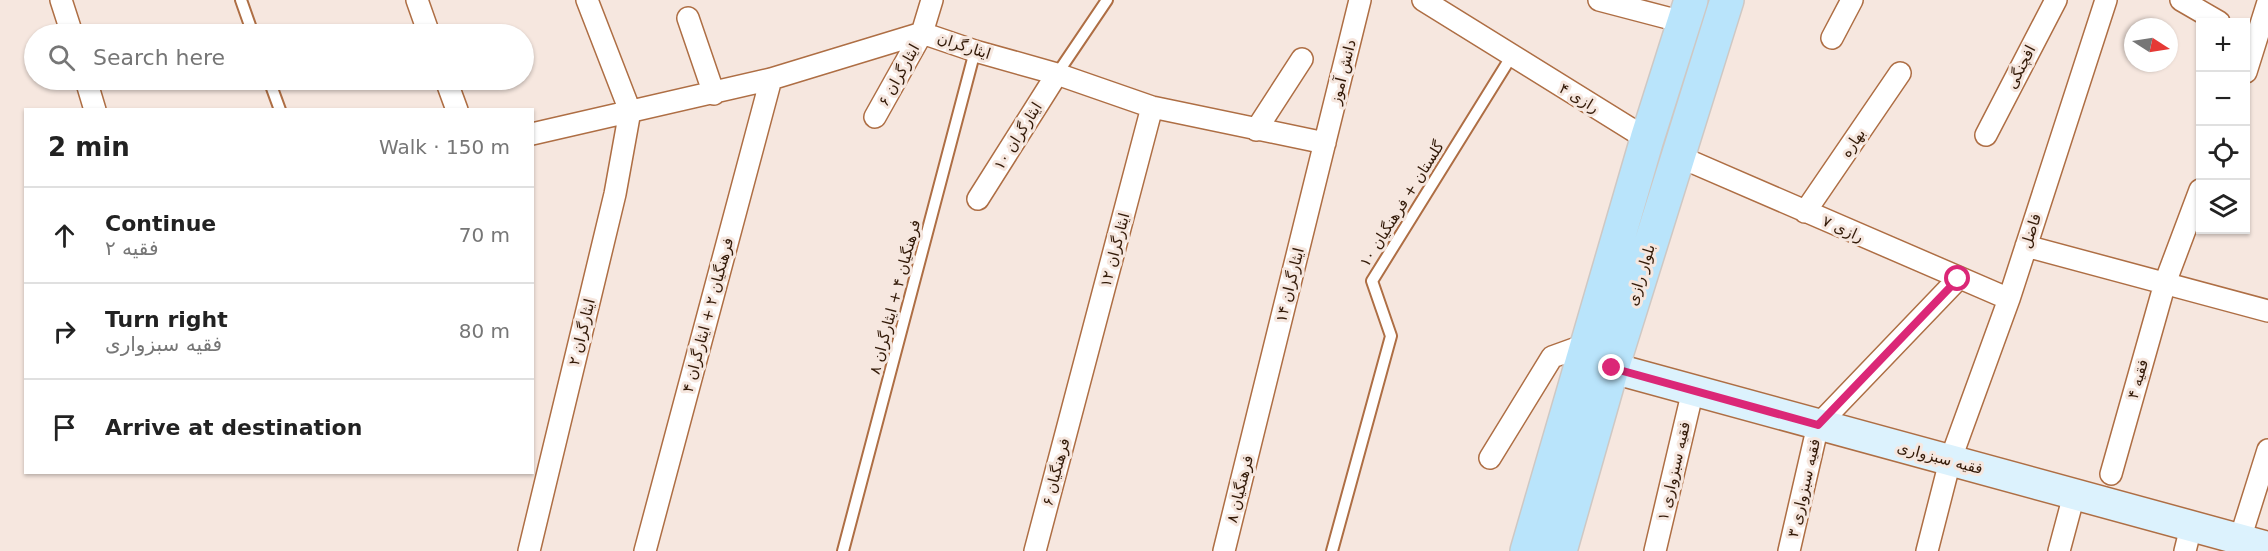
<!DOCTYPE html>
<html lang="en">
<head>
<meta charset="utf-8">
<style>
	:root { --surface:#fff; --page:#f6f6f6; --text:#222; --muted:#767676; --line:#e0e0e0 }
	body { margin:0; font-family:"DejaVu Sans","Noto Sans Arabic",sans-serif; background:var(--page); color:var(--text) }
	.controls { position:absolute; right:18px; top:18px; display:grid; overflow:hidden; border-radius:0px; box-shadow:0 2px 4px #0004 }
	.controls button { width:54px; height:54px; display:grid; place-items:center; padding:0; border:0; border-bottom:2px solid var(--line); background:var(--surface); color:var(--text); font:30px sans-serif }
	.compass { position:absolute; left:2124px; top:18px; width:54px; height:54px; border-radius:50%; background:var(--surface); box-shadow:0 2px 4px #0004; rotate:102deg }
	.stop { position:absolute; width:18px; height:18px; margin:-14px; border:4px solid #db2777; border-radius:50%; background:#fff }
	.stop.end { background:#db2777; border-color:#fff; box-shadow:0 2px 6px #0008 }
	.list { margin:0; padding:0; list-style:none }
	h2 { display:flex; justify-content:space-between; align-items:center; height:78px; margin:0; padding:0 24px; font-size:26px }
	h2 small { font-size:20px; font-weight:400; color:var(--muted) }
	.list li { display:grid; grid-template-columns:39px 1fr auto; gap:18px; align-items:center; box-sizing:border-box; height:96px; padding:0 24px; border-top:2px solid var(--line) }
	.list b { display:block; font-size:22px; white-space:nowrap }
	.list p { margin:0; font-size:20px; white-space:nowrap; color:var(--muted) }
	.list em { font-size:20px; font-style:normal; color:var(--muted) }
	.icon { flex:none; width:33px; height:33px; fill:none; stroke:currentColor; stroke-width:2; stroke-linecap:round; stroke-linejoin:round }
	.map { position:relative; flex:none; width:2268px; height:551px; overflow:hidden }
	.search { position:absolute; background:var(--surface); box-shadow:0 2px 4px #0004; left:24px; top:24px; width:510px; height:66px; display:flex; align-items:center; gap:15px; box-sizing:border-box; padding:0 21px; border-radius:33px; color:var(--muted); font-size:22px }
	.panel { position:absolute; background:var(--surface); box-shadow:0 2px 4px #0004; left:24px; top:108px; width:510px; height:366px; border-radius:0px }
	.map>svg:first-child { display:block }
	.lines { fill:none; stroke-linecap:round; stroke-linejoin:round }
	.lane-casing { stroke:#ae6e44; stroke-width:14 }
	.street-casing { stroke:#ae6e44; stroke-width:24 }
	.secondary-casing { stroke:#ae6e44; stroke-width:33 }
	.primary-casing { stroke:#cec8c4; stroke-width:36 }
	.lane { stroke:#fff; stroke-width:10 }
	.street { stroke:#fff; stroke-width:21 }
	.secondary { stroke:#dcf2fd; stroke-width:30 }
	.primary { stroke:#b9e4fb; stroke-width:33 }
	.route { stroke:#db2777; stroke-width:8 }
	.labels { text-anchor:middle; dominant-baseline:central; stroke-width:6; stroke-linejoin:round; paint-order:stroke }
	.street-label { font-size:15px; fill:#331a08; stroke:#f6e7df }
</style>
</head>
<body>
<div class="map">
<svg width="2268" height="551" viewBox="0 0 2268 551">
	<rect width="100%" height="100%" fill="#f6e7df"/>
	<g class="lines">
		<defs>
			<path id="lane" d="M 241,0 L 253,34
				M 1057,74 L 1107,0
				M 269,80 L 280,110
				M 843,551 L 975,51
				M 1332,551 L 1391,336 L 1372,281 L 1511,57"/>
			<path id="street" d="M 61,0 L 72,34
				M 417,0 L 429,34
				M 1423,0 L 1647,139
				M 1599,0 L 1683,22
				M 2181,0 L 2219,22
				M 688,18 L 714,94
				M 1832,38 L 1852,0
				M 2246,72 L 2268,2
				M 86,80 L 95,110
				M 446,80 L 457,110
				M 875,117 L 922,33 L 932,0
				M 1256,130 L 1302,59
				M 532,134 L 771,79 L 922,33 L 975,51 L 1057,74 L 1152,107 L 1325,143
				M 1986,135 L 2056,0
				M 1678,156 L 2009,299
				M 978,199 L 1057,74
				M 1805,212 L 1900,73
				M 2026,246 L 2268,311
				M 1490,458 L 1552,357 L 1588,344
				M 2111,474 L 2165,283 L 2200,190
				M 2240,539 L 2268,450
				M 529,551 L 615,194 L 630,111 L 587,0
				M 645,551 L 771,79
				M 1035,551 L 1152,107
				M 1224,551 L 1360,0
				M 1655,551 L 1693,390
				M 1789,551 L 1818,425 L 1958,279
				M 1927,551 L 1950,461 L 2009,299 L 2106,0
				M 2059,551 L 2074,495
				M 2185,551 L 2191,527"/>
			<path id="secondary" d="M 1612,368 L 2268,547"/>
			<path id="primary" d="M 1527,551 L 1647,139 L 1691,0
				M 1560,551 L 1612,368 L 1727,0"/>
		</defs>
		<use href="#lane" class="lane-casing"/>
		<use href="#street" class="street-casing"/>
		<use href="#secondary" class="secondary-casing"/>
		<use href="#primary" class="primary-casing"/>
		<use href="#lane" class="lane"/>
		<use href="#street" class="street"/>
		<use href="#secondary" class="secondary"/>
		<use href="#primary" class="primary"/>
	</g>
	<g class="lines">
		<path class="route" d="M 1612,368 L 1818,425 L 1958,279"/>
	</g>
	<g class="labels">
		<g class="street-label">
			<text transform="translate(964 46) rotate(18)">ایثارگران</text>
			<text transform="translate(2021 67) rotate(-63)">افچنگی</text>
			<text transform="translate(1343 72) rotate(-76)">دانش آموز</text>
			<text transform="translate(899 75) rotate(-61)">ایثارگران ۶</text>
			<text transform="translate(1579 98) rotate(31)">رازی ۴</text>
			<text transform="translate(1018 136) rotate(-58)">ایثارگران ۱۰</text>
			<text transform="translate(1853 143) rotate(-56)">بهاره</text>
			<text transform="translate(1402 204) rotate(-58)">گلستان + فرهنگیان ۱۰</text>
			<text transform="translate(1843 229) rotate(24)">رازی ۷</text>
			<text transform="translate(2031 231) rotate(-72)">فاضل</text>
			<text transform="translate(1115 250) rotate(-75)">ایثارگران ۱۲</text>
			<text transform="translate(1641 275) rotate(-73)">بلوار رازی</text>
			<text transform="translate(1290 285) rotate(-76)">ایثارگران ۱۴</text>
			<text transform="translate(895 297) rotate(-75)">فرهنگیان ۴ + ایثارگران ۸</text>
			<text transform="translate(708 315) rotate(-75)">فرهنگیان ۲ + ایثارگران ۴</text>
			<text transform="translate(582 332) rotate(-76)">ایثارگران ۲</text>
			<text transform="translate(2138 379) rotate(-74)">فقیه ۴</text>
			<text transform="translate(1940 458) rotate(15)">فقیه سبزواری</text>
			<text transform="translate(1674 471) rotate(-77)">فقیه سبزواری ۱</text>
			<text transform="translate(1056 472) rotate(-75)">فرهنگیان ۶</text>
			<text transform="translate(1804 488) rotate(-77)">فقیه سبزواری ۳</text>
			<text transform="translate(1240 489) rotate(-76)">فرهنگیان ۸</text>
		</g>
	</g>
</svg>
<div class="controls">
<button>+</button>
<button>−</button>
<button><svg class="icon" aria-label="locate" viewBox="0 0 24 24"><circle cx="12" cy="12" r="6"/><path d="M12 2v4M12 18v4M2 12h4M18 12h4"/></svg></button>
<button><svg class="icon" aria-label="layers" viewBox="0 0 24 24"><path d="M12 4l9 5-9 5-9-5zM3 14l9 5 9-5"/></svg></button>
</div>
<svg class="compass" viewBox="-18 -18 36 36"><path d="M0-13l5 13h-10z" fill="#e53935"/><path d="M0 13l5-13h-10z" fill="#767676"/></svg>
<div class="stop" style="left:1958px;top:279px"></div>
<div class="stop end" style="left:1612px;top:368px"></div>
<div class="search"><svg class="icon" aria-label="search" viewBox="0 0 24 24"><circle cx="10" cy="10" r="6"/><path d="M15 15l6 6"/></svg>Search here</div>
<section class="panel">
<h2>2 min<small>Walk · 150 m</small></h2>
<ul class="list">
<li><svg class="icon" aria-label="ahead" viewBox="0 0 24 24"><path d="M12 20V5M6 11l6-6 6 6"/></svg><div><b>Continue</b><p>فقیه ۲</p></div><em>70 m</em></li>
<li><svg class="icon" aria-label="right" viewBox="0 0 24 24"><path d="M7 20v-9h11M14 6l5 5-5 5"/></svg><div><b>Turn right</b><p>فقیه سبزواری</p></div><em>80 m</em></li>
<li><svg class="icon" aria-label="arrive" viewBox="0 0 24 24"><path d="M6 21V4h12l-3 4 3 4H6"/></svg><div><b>Arrive at destination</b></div></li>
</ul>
</section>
</div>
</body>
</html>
